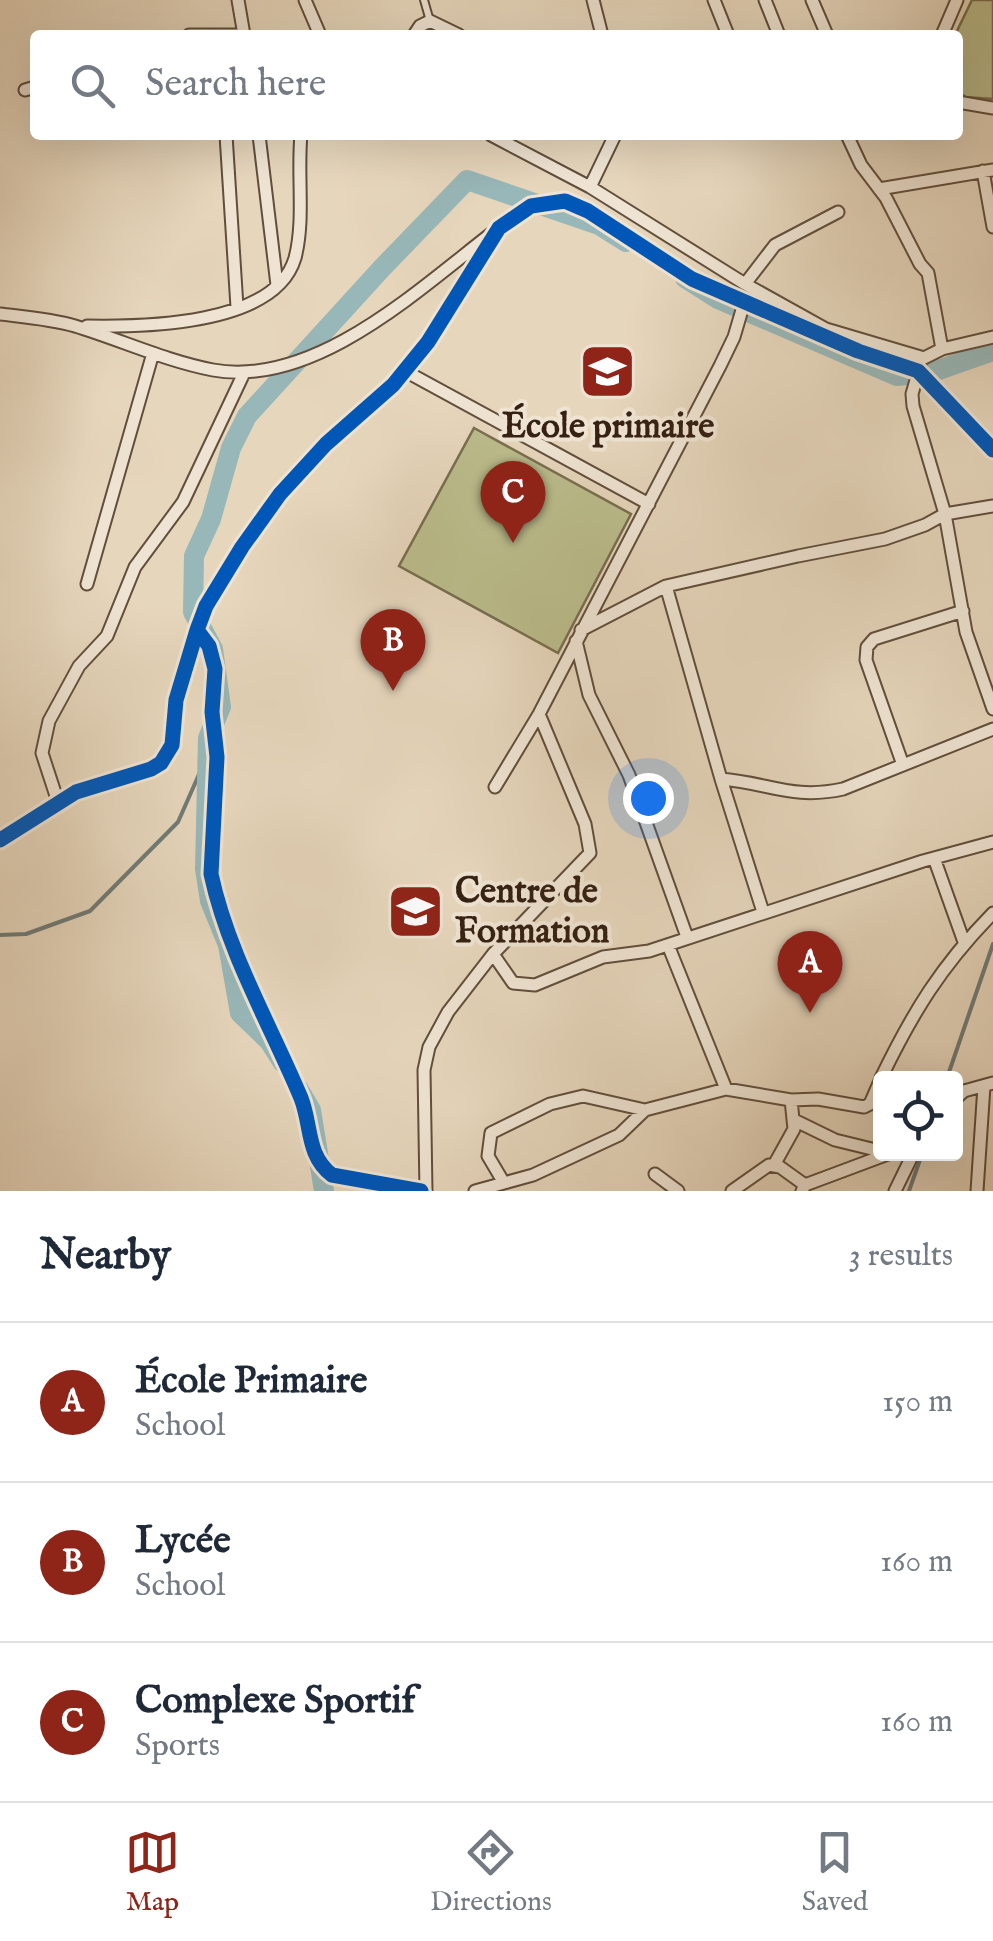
<!DOCTYPE html>
<html lang="en">
<head>
<meta charset="utf-8">
<style>
	:root { --surface:#fff; --page:#f2f2f3; --text:#1f2937; --muted:#747a83; --line:#e0e1e3; --accent:#8f2418 }
	body { margin:0; font-family:"IM FELL English",serif; background:var(--page); color:var(--text) }
	.controls { position:absolute; right:30px; bottom:30px; display:grid; overflow:hidden; border-radius:10px; box-shadow:0 10px 40px #0002 }
	.controls button { width:90px; height:90px; display:grid; place-items:center; padding:0; border:0; border-bottom:2px solid var(--line); background:var(--surface); color:var(--text); font:50px sans-serif }
	.you { position:absolute; left:648px; top:798px; width:35px; height:35px; margin:-25px; border:8px solid #fff; border-radius:50%; background:#1a73e8; box-shadow:0 0 0 15px #1a73e833 }
	.badge { display:grid; place-items:center; width:65px; height:65px; border-radius:50%; background:var(--accent); color:#fff; font-size:32px; font-weight:700 }
	.pin { position:absolute; translate:-50% -82px; filter:drop-shadow(0 2px 5px #0008) }
	.pin::after { content:''; position:absolute; top:52px; width:35px; height:30px; background:inherit; clip-path:polygon(0 0,100% 0,50% 100%) }
	.list { margin:0; padding:0; list-style:none }
	h2 { display:flex; justify-content:space-between; align-items:center; height:130px; margin:0; padding:0 40px; font-size:42px }
	h2 small { font-size:32px; font-weight:400; color:var(--muted) }
	.list li { display:grid; grid-template-columns:65px 1fr auto; gap:30px; align-items:center; box-sizing:border-box; height:160px; padding:0 40px; border-top:2px solid var(--line) }
	.list b { display:block; font-size:38px; white-space:nowrap }
	.list p { margin:0; font-size:32px; white-space:nowrap; color:var(--muted) }
	.list em { font-size:32px; font-style:normal; color:var(--muted) }
	.icon { flex:none; width:55px; height:55px; fill:none; stroke:currentColor; stroke-width:2; stroke-linecap:round; stroke-linejoin:round }
	.map { position:relative; flex:none; width:993px; height:1191px; overflow:hidden }
	.search { position:absolute; background:var(--surface); box-shadow:0 10px 40px #0002; left:30px; right:30px; top:30px; height:110px; display:flex; align-items:center; gap:25px; box-sizing:border-box; padding:0 35px; border-radius:10px; color:var(--muted); font-size:38px }
	.sheet { height:610px; background:var(--surface) }
	nav { display:flex; justify-content:space-around; align-items:center; box-sizing:border-box; height:140px; border-top:2px solid var(--line); background:var(--surface); font-size:28px; color:var(--muted) }
	nav a { display:grid; justify-items:center; gap:5px }
	nav .on { color:var(--accent) }
	.map>svg:first-child { display:block }
	.green { fill:#bbbc8c; stroke:#786e4f; stroke-width:2.5 }
	.lines { fill:none; stroke-linecap:round; stroke-linejoin:round }
	.stream { stroke:#707b76; stroke-width:4 }
	.river { stroke:#98b7b8; stroke-width:20 }
	.lane-casing { stroke:#614e3c; stroke-width:10 }
	.street-casing { stroke:#614e3c; stroke-width:15 }
	.lane { stroke:#efe4d3; stroke-width:6 }
	.street { stroke:#efe4d3; stroke-width:11 }
	.cycleway-casing { stroke:#efe4d3; stroke-width:21 }
	.cycleway { stroke:#0057b8; stroke-width:15 }
	.labels { text-anchor:middle; dominant-baseline:central; stroke-width:8; stroke-linejoin:round; paint-order:stroke }
	.poi-label { font-size:35px; font-weight:bold; fill:#352012; stroke:#efe4d3 }
</style>
</head>
<body>
<div class="map">
<svg width="993" height="1191" viewBox="0 0 993 1191">
	<rect width="100%" height="100%" fill="#e6d6bc"/>
	<filter id="stains"><feTurbulence type="fractalNoise" baseFrequency=".002" numOctaves="4"/><feColorMatrix values="0 0 0 0 .2 0 0 0 0 .09 0 0 0 0 .02 0 0 0 .5 -.17"/></filter>
	<radialGradient id="worn" r=".72"><stop offset=".6" stop-color="#630" stop-opacity="0"/><stop offset="1" stop-color="#630" stop-opacity=".3"/></radialGradient>
	<path class="green" d="M 972,0 L 993,0 L 993,99 L 965,97 L 958,91 L 958,35 L 955,35 Z
		M 474,428 L 631,514 L 558,653 L 399,566 Z"/>
	<g class="lines">
		<path class="stream" d="M 0,935 L 26,934 L 90,911 L 178,822 L 208,754
			M 947,1078 L 993,944
			M 909,1191 L 922,1154"/>
		<path class="river" d="M 685,278 L 718,299 L 897,376 L 933,372 L 993,351
			M 283,1063 L 269,1041 L 240,1013 L 228,945 L 210,901 L 205,869 L 208,738 L 221,707 L 213,649 L 193,612 L 194,556 L 211,519 L 231,448 L 247,416 L 382,268 L 467,180 L 599,225 L 626,242
			M 298,1088 L 311,1110 L 324,1191"/>
		<defs>
			<path id="lane" d="M 424,0 L 430,21"/>
			<path id="street" d="M 238,0 L 244,35
				M 305,0 L 320,35
				M 593,0 L 602,35
				M 714,0 L 728,35
				M 765,0 L 779,35
				M 812,0 L 827,35
				M 189,35 L 236,35
				M 414,35 L 420,26 L 430,21 L 459,35
				M 942,35 L 957,0
				M 25,90 L 35,87
				M 958,102 L 993,108
				M 226,135 L 237,307
				M 259,135 L 277,285
				M 491,135 L 590,187 L 745,284 L 826,329 L 924,358 L 942,349 L 993,337
				M 847,135 L 861,165 L 886,198 L 920,264 L 928,273 L 942,349
				M 983,171 L 993,227
				M 590,187 L 615,135
				M 879,189 L 993,170
				M 745,284 L 775,245 L 838,212
				M 0,314 C 25,317 51,319 75,326 C 121,340 166,361 213,370 C 314,388 418,290 492,233
				M 87,326 C 142,327 275,326 295,258 C 305,220 297,174 301,135
				M 920,366 L 912,394 L 913,406 L 945,514 L 993,506
				M 405,371 L 649,504
				M 87,584 L 153,353
				M 666,586 L 721,779 L 763,912
				M 197,630 L 209,646 L 215,669 L 212,712 L 217,757 L 211,874 C 228,953 270,1024 301,1098 C 312,1126 306,1155 332,1175 L 421,1191
				M 581,630 L 666,586 L 798,556 L 885,539 L 925,525 L 945,514 L 966,632 L 993,709
				M 576,641 L 589,695 L 629,775 L 687,937
				M 903,765 L 866,660 L 867,647 L 874,639 L 963,611
				M 721,779 C 770,783 792,800 843,789 L 993,729
				M 495,787 L 539,714 L 720,366 L 734,337 L 744,303
				M 58,802 L 42,753 L 49,721 L 79,666 L 107,636 L 135,567 L 183,502 L 244,373
				M 0,840 L 76,792 L 151,769 L 161,763 L 172,745 L 176,700 L 197,630 L 206,606 L 242,547 L 280,494 L 326,444 L 393,385 L 428,342 L 499,228 L 531,206 L 565,201 L 588,211 L 692,279 L 858,351 L 918,371 L 993,450
				M 934,858 L 964,942
				M 668,945 L 726,1089
				M 493,954 L 513,983 L 535,985 L 603,957 L 649,951 L 923,861 L 993,842
				M 881,1078 C 913,1012 941,966 993,913
				M 956,1098 L 964,1091 L 993,1083
				M 794,1120 L 835,1140 L 880,1151
				M 774,1165 L 794,1129 L 791,1100
				M 655,1174 L 678,1191
				M 504,1183 L 488,1156 L 491,1133 L 550,1104 L 583,1096 L 645,1110 L 726,1089 L 791,1100 L 818,1099 L 864,1107 L 870,1104 L 880,1081
				M 426,1191 L 424,1070 L 429,1047 L 448,1012 L 493,954 L 590,853 L 585,824 L 539,714
				M 475,1191 L 533,1175 L 619,1135 L 645,1110
				M 732,1191 L 769,1165 L 780,1167 L 805,1185
				M 802,1191 L 805,1185 L 888,1154
				M 895,1191 L 913,1154
				M 977,1191 L 984,1086"/>
		</defs>
		<use href="#lane" class="lane-casing"/>
		<use href="#street" class="street-casing"/>
		<use href="#lane" class="lane"/>
		<use href="#street" class="street"/>
		<defs>
			<path id="cycleway" d="M 197,630 L 209,646 L 215,669 L 212,712 L 217,757 L 211,874 C 228,953 270,1024 301,1098 C 312,1126 306,1155 332,1175 L 421,1191
				M 0,840 L 76,792 L 151,769 L 161,763 L 172,745 L 176,700 L 197,630 L 206,606 L 242,547 L 280,494 L 326,444 L 393,385 L 428,342 L 499,228 L 531,206 L 565,201 L 588,211 L 692,279 L 858,351 L 918,371 L 993,450"/>
		</defs>
		<use href="#cycleway" class="cycleway-casing"/>
		<use href="#cycleway" class="cycleway"/>
	</g>
	<defs>
		<symbol id="school-square" viewBox="-11 -11 22 22"><rect x="-9" y="-9" width="18" height="18" rx="4" fill="#8f2418" stroke="#efe4d3"/><path d="M0-5L7-2L0 1L-7-2ZM-4 1L0 2.5L4 1V4Q0 6-4 4Z" fill="#fff"/></symbol>
	</defs>
	<g fill-rule="evenodd">
		<use href="#school-square" x="576" y="340" width="63" height="63"/>
		<use href="#school-square" x="384" y="880" width="63" height="63"/>
	</g>
	<g class="labels">
		<g class="poi-label">
			<text x="608" y="427">École primaire</text>
			<text x="455" y="892" text-anchor="start">Centre de<tspan x="455" dy="40">Formation</tspan></text>
		</g>
	</g>
	<rect width="100%" height="100%" filter="url(#stains)"/>
	<rect width="100%" height="100%" fill="url(#worn)"/>
</svg>
<div class="controls">
<button><svg class="icon" aria-label="locate" viewBox="0 0 24 24"><circle cx="12" cy="12" r="6"/><path d="M12 2v4M12 18v4M2 12h4M18 12h4"/></svg></button>
</div>
<div class="you"></div>
<div class="pin badge" style="left:810px;top:1013px">A</div>
<div class="pin badge" style="left:393px;top:691px">B</div>
<div class="pin badge" style="left:513px;top:543px">C</div>
<div class="search"><svg class="icon" aria-label="search" viewBox="0 0 24 24"><circle cx="10" cy="10" r="6"/><path d="M15 15l6 6"/></svg>Search here</div>
</div>
<section class="sheet">
<h2>Nearby<small>3 results</small></h2>
<ul class="list">
<li><span class="badge">A</span><div><b>École Primaire</b><p>School</p></div><em>150 m</em></li>
<li><span class="badge">B</span><div><b>Lycée</b><p>School</p></div><em>160 m</em></li>
<li><span class="badge">C</span><div><b>Complexe Sportif</b><p>Sports</p></div><em>160 m</em></li>
</ul>
</section>
<nav>
<a class="on"><svg class="icon" aria-label="map" viewBox="0 0 24 24"><path d="M3 6l6-2 6 2 6-2v14l-6 2-6-2-6 2zM9 4v14M15 6v14"/></svg>Map</a>
<a><svg class="icon" aria-label="directions" viewBox="0 0 24 24"><path d="M12 3l9 9-9 9-9-9zM9 14v-3h6M13 9l2 2-2 2"/></svg>Directions</a>
<a><svg class="icon" aria-label="saved" viewBox="0 0 24 24"><path d="M7 4h10v16l-5-4-5 4z"/></svg>Saved</a>
</nav>
</body>
</html>
